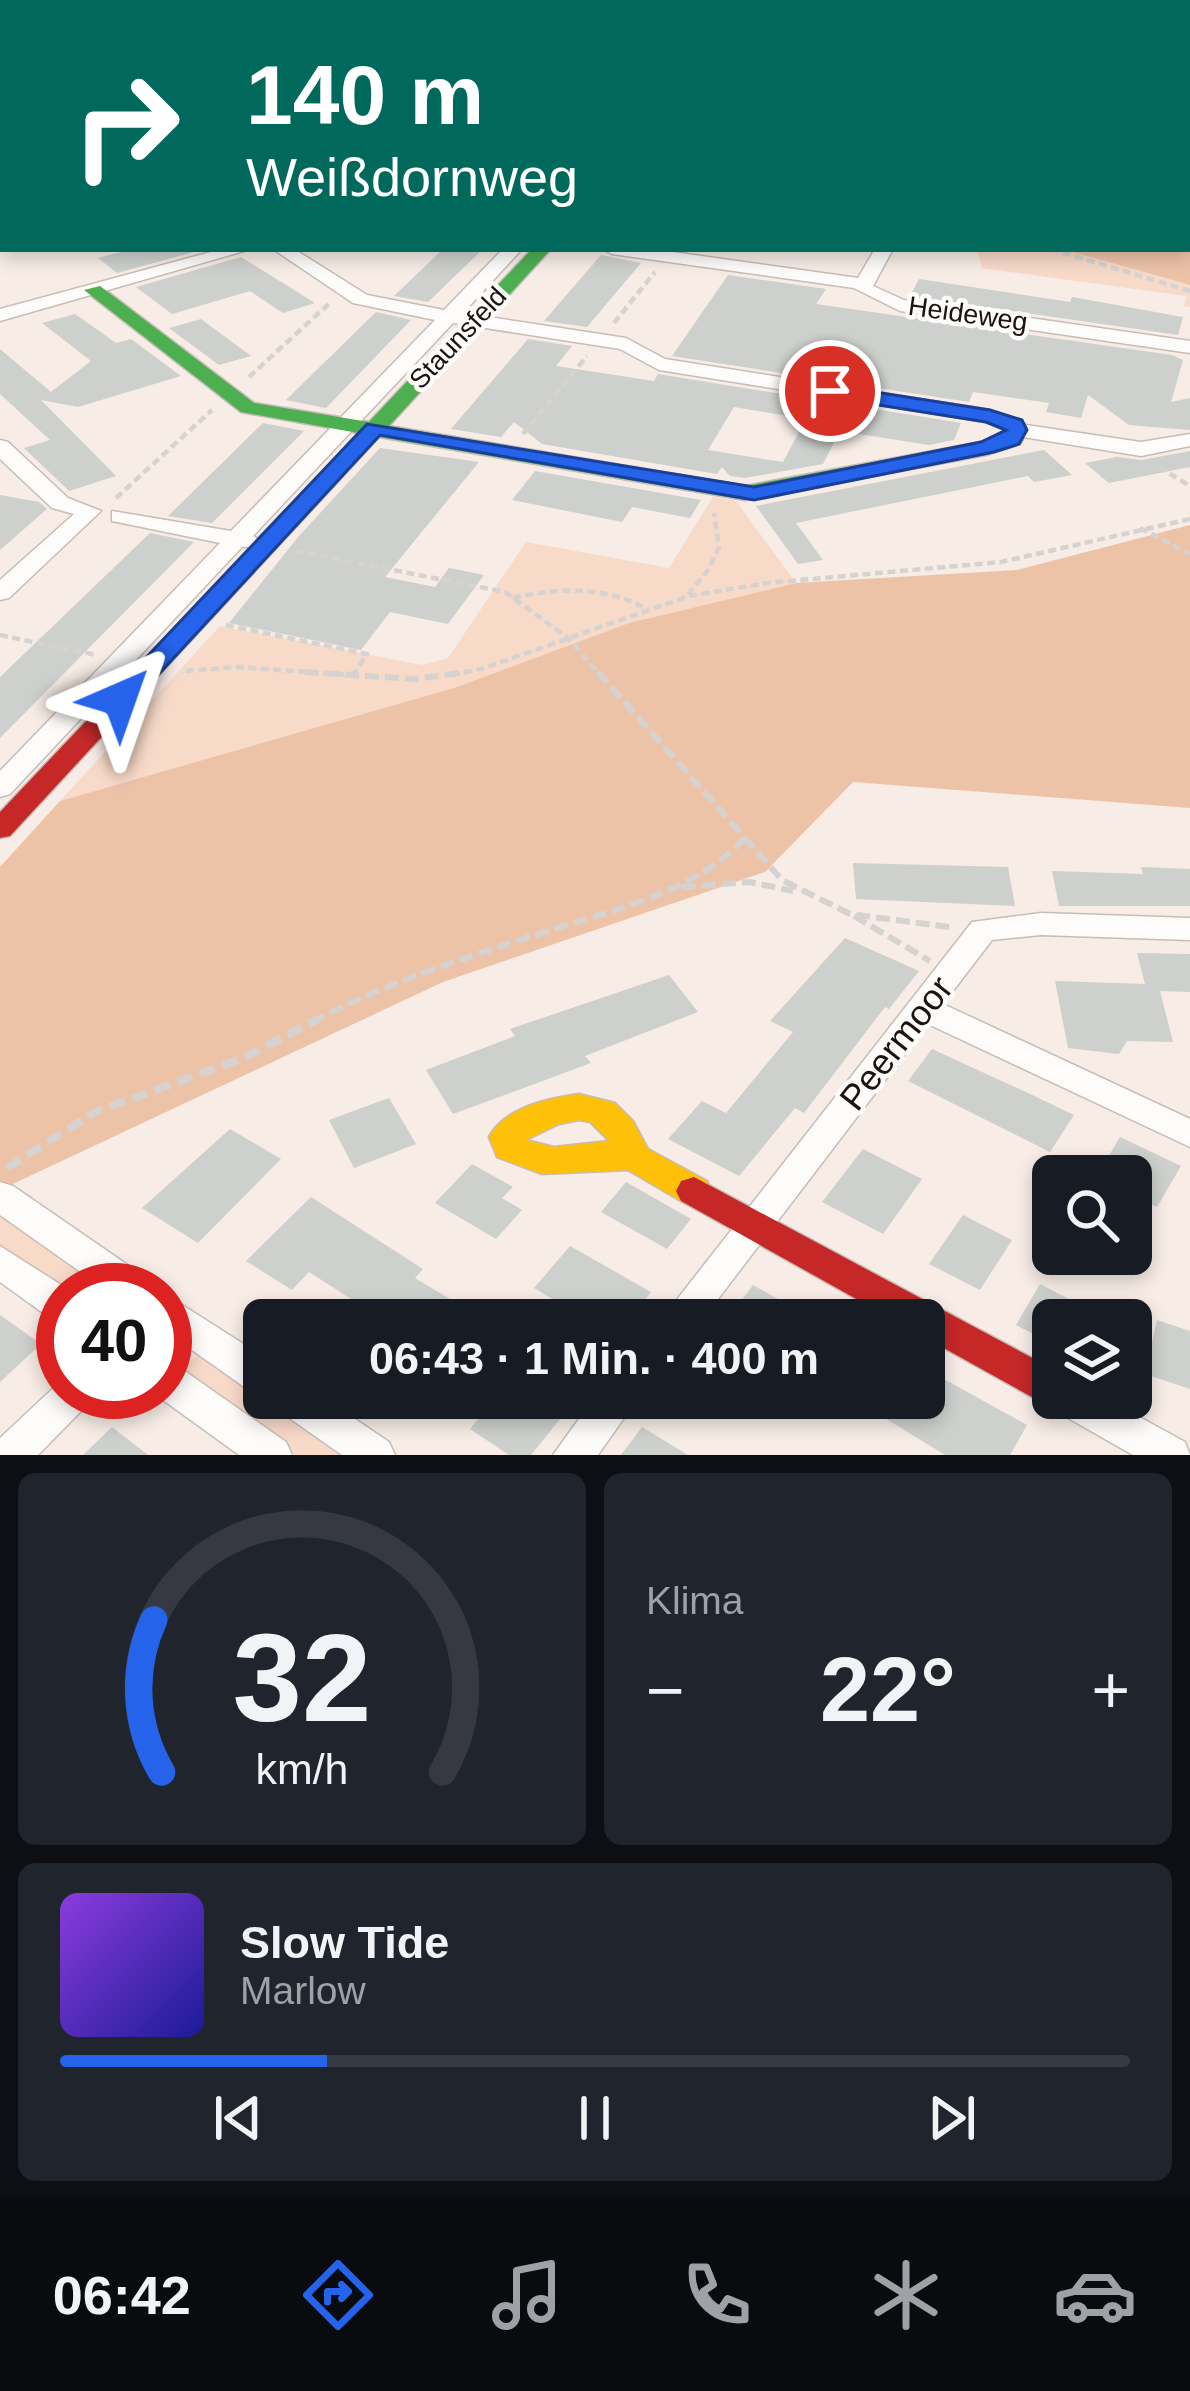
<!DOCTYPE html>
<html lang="de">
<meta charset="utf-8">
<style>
body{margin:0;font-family:Helvetica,sans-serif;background:#20242c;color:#f1f3f6;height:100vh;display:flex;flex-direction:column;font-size:45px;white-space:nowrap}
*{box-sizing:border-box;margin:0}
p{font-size:39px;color:#9ea1a6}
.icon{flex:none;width:66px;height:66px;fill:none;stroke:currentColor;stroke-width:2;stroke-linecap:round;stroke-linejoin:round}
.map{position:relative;height:1455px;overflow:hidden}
.panel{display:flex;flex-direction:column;gap:18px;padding:18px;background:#0d0f14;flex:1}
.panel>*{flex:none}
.top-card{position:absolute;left:0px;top:0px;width:1191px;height:252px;box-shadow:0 6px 18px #0003;background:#00695c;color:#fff;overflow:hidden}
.tools{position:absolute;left:1032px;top:1155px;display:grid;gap:24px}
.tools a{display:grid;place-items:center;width:120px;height:120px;border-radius:18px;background:#171b24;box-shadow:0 6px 18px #0003;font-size:60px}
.speed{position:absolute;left:36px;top:1263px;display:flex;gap:24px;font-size:60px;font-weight:700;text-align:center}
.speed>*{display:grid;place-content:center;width:156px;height:156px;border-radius:50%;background:#171b24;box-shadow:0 6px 18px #0003;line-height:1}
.speed .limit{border:18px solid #d22;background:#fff;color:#111}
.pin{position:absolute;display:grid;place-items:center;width:102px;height:102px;color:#fff;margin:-51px;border:6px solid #fff;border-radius:50%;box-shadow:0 3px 12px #0007}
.me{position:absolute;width:132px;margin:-66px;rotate:43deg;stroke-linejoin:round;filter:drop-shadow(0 0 9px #0008)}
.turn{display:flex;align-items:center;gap:42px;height:252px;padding:0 48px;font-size:54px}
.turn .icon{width:156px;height:156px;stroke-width:2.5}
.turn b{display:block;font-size:84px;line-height:102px}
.big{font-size:90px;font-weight:700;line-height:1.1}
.panel .tile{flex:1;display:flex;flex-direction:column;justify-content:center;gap:18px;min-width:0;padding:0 42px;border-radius:18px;background:#20242c}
.panel .dial{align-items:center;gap:0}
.dial svg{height:312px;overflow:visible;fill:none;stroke:#363941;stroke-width:7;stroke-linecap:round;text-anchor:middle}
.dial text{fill:#f1f3f6;stroke:none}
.song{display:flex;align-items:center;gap:36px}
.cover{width:144px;height:144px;border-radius:18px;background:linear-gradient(135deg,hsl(270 70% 55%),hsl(240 70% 35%))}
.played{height:12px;border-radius:6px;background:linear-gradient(90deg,#2563eb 25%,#363941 25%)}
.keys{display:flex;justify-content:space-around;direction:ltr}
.heat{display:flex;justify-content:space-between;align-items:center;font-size:66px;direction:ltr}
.panel .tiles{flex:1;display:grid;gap:18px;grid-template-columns:1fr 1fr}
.tile:last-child{grid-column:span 2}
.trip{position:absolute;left:243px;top:1299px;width:702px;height:120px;border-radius:18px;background:#171b24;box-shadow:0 6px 18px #0003;font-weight:700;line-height:120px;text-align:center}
.tab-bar{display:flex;height:192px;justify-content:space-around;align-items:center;background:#090b0e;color:#9ea1a6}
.tab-bar .icon{width:84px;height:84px}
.tab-bar .active{color:#2563eb}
.tab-bar b{font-size:54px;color:#f1f3f6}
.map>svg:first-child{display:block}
.green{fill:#f8dac9}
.forest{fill:#edc3a8}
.building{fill:#cdd0cc;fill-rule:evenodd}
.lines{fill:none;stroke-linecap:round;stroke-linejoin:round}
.street-casing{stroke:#c7bcb6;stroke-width:3}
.fast-casing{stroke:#c7bcb6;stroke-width:3}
.slow-casing{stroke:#c7bcb6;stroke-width:3}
.jam-casing{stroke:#c7bcb6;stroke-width:3}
.path-far3{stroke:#d6d2d0;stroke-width:3;stroke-dasharray:6 3;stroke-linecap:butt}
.path-far2{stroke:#d6d2d0;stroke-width:4.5;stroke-dasharray:8 4.5;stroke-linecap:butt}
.path-far1{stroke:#d6d2d0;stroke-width:6;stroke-dasharray:14 6;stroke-linecap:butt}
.path{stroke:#d6d2d0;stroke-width:8;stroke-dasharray:16 8;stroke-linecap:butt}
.street{fill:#fefcfb;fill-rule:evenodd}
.fast{fill:#4caf50;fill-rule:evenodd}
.slow{fill:#ffc107;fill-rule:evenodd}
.jam{fill:#c62828;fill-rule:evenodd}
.route{fill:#2563eb;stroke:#184099;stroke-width:3}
.labels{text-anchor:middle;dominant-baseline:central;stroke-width:9;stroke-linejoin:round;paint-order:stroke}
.far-street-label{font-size:27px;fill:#1e130c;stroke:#fcfcfc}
.near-street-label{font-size:36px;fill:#1e130c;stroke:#fcfcfc}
</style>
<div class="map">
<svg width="1190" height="1455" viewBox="0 0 1190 1455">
<rect width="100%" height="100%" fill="#f7ece6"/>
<g class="green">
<polygon points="977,249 1062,249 1190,285 1190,307 1184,306 1186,296 982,268"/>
<polygon points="713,497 736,501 796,583 629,623 457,687 60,801 220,626 422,665 448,658 526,542 669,568"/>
<polygon points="0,1214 102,1285 97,1290 63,1290 0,1246"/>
<polygon points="201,1354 349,1455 296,1455 185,1373 187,1362"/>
</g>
<g class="forest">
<polygon points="65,0 1190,0 1190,285 1062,249 1188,249 1188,3 57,3"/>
<polygon points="1190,525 1190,808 853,782 765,872 443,982 0,1190 0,867 60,801 457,687 629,623 796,583 1017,570"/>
</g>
<g class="building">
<polygon points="132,249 205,249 117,273 98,258"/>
<polygon points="443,249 483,249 428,302 394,296"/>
<polygon points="601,255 641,263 587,327 544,321"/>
<polygon points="241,257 315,303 283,313 250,291 172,314 136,287"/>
<polygon points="728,275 826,289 816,304 1172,355 1183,360 1171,402 1190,398 1190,430 1129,425 1088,395 1081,418 1046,412 1049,403 973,392 969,402 672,356"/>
<polygon points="919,279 1070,302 1072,297 1183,317 1178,335 910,296"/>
<polygon points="376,312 411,320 326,408 286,400"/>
<polygon points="75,314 116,343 131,339 181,376 78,407 41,400 116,476 69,491 24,448 50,440 0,394 0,349 51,392 91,361 42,323"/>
<polygon points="201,319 251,356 219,365 169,328"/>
<path d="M528,339l44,7 -16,20 98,15 4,-7 303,49 -7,17 -25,5 -89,-14 -17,33 -78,14 -15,-2 -8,-9 -5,7 -175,-30 -28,-22 -13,15 -50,-8zM734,407l72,12 -23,43 -75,-12z"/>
<polygon points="263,423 304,431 212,523 168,516"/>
<polygon points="380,448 479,462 385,577 435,587 449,568 484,575 448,624 390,612 361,650 229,623 299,536"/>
<polygon points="1044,450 1072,475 1034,482 1028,476 796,523 823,560 798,564 756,506"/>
<polygon points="1190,451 1190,467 1109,483 1085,463 1117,457 1142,460"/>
<polygon points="535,471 701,500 690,518 632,507 622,522 512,500"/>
<polygon points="0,495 39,502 47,509 0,550"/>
<polygon points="150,533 194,542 0,738 0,677"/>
<polygon points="853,863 1008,867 1015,906 856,899"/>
<polygon points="1141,867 1190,869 1190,906 1059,906 1052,871 1143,874"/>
<polygon points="845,938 919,971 889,1009 885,1007 804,1113 795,1108 739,1176 668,1139 702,1101 726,1113 793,1032 770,1021"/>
<polygon points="1137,953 1190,954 1190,992 1160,991 1173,1042 1127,1041 1119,1054 1068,1048 1055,981 1145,984"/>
<polygon points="669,975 698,1012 585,1056 591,1063 453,1114 426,1070 515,1036 510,1029"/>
<polygon points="932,1049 1028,1093 1074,1115 1050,1152 908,1081"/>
<polygon points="389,1098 416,1144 354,1168 329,1120"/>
<polygon points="230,1129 281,1159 198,1243 142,1208"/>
<polygon points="1120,1137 1181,1166 1157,1207 1131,1194 1131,1176 1097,1176"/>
<polygon points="863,1149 922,1179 883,1234 822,1202"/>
<polygon points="472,1164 513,1187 502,1198 522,1210 496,1239 435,1203"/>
<polygon points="626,1182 691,1219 667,1249 601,1212"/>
<polygon points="311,1197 423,1269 415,1278 485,1320 384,1320 309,1272 292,1290 246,1261"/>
<polygon points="963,1215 1012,1240 980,1290 929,1264"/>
<polygon points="570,1246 651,1292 629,1320 587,1320 534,1288"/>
<polygon points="1040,1284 1110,1320 1053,1320 1053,1344 1016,1325"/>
<polygon points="753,1285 815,1320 727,1320"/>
<polygon points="0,1315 41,1344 0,1382"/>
<polygon points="1157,1320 1190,1331 1190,1389 1145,1374"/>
<polygon points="924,1368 1027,1425 1010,1455 945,1455 852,1398 924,1398"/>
<polygon points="495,1398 577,1398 531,1455 509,1455 470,1429"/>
<polygon points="112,1427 148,1455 83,1455"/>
<polygon points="642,1427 688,1455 621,1455"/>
</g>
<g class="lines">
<g class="street-casing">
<g id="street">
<polygon points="222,249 251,249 0,321 0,309"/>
<polygon points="273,249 294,249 367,295 444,310 503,249 522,249 463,313 626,338 665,359 990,410 1026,425 1141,442 1190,434 1190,446 1141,456 1017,436 986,422 659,370 620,349 453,323 253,536 263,542 259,547 242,547 10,794 0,797 0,771 220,543 112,521 112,511 231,531 435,320 353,303"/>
<polygon points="603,249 651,249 858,278 875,249 893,249 873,286 904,300 1190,341 1190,353 900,311 854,288 612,254"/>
<polygon points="0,440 8,442 68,498 101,511 9,598 0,600 0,580 74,514 52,508 0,459"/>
<polygon points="1041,913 1190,918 1190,940 1041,935 992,940 943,1004 1190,1119 1190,1147 928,1024 702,1320 661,1320 972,922"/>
<polygon points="0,1182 13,1186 148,1279 154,1290 106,1290 0,1215"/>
<polygon points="0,1246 69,1290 63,1290 63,1323 50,1318 0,1282"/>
<polygon points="165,1294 264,1357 264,1396 250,1391 165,1331"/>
<polygon points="165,1362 179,1367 286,1442 292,1455 239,1455 152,1392 165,1392"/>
<polygon points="63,1379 63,1392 94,1392 88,1404 38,1455 0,1455 0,1438"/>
<polygon points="1053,1388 1053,1398 1105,1398 1185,1442 1190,1455 1133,1455 1054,1410 1048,1398"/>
<polygon points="272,1398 324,1398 389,1442 395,1455 342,1455 278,1410"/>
<polygon points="594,1398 638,1398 598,1455 553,1455"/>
</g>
</g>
<g class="fast-casing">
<polygon id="fast" points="532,249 551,249 389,426 745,486 981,442 1004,435 1009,425 1017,424 1028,430 1020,444 986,455 745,500 379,437 317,504 309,506 298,499 358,433 241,412 84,290 100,286 254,403 369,422"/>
</g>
<g class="slow-casing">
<path id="slow" d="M579,1094l36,9 18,18 15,28 59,32 5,10 -5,10 -13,4 -13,-4 -53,-31 -86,4 -45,-17 -8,-20c15,-29 59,-39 90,-43zM579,1120l11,2 19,19 -55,6 -28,-7 33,-16z"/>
</g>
<g class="jam-casing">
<g id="jam">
<polygon points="309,492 317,494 317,504 10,836 0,838 0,812 301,494"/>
<polygon points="694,1177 1053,1369 1053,1398 1069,1398 1067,1401 1053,1406 1039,1401 924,1337 924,1320 894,1320 681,1201 676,1191 681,1181"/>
</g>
</g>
<g class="path-far3">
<polyline points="1168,0 1190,2"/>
<polyline points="72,3 80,0"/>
<polyline points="952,3 962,0"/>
</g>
<g class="path-far2">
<polyline points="1051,249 1190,291"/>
<polyline points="614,323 655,272"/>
<polyline points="249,377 332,301"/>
<polyline points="523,434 587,356"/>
<polyline points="1159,467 1190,486"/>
<polyline points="116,498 212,410"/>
<polyline points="1140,528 1190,554"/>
<polyline points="296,551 505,592 568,638 600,675"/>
<polyline points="689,596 767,583 1001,562 1190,519"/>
<path d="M513,598c47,-11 93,-12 136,12"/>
<polyline points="226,625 367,654 353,675"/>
<polyline points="0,635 96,655"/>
<polyline points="186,671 236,667 350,675"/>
<polyline points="452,675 484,668 686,597 709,569 719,547 714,513"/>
</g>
<g class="path-far1">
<polyline points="305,672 416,679 466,672"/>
<polyline points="598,672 782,880 850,914 949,927"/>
<polyline points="352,676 355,672"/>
<polyline points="682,887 750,882 793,891"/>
<polyline points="854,916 930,961"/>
<path d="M312,1022c78,-41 159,-66 242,-93 68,-22 140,-37 190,-90"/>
</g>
<polyline class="path" points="7,1168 95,1112 243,1058 318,1019"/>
<use href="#street" class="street"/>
<use href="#fast" class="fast"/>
<use href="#slow" class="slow"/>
<use href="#jam" class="jam"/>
</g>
<polygon class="route" points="830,385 990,410 1022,420 1027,430 1019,444 994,452 754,500 380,435 130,705 120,707 107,699 367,424 754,487 981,442 1006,430 986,422 822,396 822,387"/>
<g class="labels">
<g class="far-street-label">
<text transform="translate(968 314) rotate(8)">Heideweg</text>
<text transform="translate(458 338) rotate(-47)">Staunsfeld</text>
</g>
<g class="near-street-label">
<text transform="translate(896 1043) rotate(-52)">Peermoor</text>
</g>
</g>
</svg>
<div class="tools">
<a><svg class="icon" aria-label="search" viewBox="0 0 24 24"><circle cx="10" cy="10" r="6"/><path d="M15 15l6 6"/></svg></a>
<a><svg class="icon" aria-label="layers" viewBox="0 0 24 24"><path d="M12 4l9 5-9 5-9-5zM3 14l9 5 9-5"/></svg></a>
</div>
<div class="speed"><div class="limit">40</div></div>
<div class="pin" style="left:830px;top:391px;background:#d93025"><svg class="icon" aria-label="arrive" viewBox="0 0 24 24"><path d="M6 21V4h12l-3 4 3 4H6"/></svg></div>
<svg class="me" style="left:120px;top:699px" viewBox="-20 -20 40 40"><path d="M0-17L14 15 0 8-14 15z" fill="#2563eb" stroke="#fff" stroke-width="4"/></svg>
<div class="trip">06:43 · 1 Min. · 400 m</div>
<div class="top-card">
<div class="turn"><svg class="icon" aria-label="right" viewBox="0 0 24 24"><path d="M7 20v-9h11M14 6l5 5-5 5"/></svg><div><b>140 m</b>Weißdornweg</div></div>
</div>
</div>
<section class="panel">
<div class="tiles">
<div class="tile dial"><svg viewBox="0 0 100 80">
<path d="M14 69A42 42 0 1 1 86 69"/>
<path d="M14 69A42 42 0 0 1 12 30" stroke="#2563eb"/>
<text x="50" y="56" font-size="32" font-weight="700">32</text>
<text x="50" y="72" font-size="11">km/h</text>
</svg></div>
<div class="tile"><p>Klima</p>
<div class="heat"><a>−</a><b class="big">22°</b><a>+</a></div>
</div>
<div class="tile">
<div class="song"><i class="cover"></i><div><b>Slow Tide</b><p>Marlow</p></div></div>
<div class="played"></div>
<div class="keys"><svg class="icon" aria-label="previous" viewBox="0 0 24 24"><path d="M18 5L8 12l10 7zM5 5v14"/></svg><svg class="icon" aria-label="pause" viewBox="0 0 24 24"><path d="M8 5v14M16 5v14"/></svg><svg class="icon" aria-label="next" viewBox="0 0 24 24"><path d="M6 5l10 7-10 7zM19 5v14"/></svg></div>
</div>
</div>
</section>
<nav class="tab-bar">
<b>06:42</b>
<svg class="icon active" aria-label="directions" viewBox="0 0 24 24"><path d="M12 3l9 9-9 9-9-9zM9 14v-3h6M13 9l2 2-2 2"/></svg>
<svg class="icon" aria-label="music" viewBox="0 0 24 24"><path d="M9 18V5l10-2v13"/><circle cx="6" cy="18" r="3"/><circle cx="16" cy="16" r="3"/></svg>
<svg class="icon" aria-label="phone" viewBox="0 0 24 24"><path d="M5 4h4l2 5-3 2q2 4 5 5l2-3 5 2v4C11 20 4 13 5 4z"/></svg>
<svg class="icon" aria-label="climate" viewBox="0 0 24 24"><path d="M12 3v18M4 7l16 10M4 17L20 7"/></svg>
<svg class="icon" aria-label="car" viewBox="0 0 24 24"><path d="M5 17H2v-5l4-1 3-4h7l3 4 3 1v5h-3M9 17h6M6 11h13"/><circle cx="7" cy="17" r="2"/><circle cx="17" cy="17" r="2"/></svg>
</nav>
